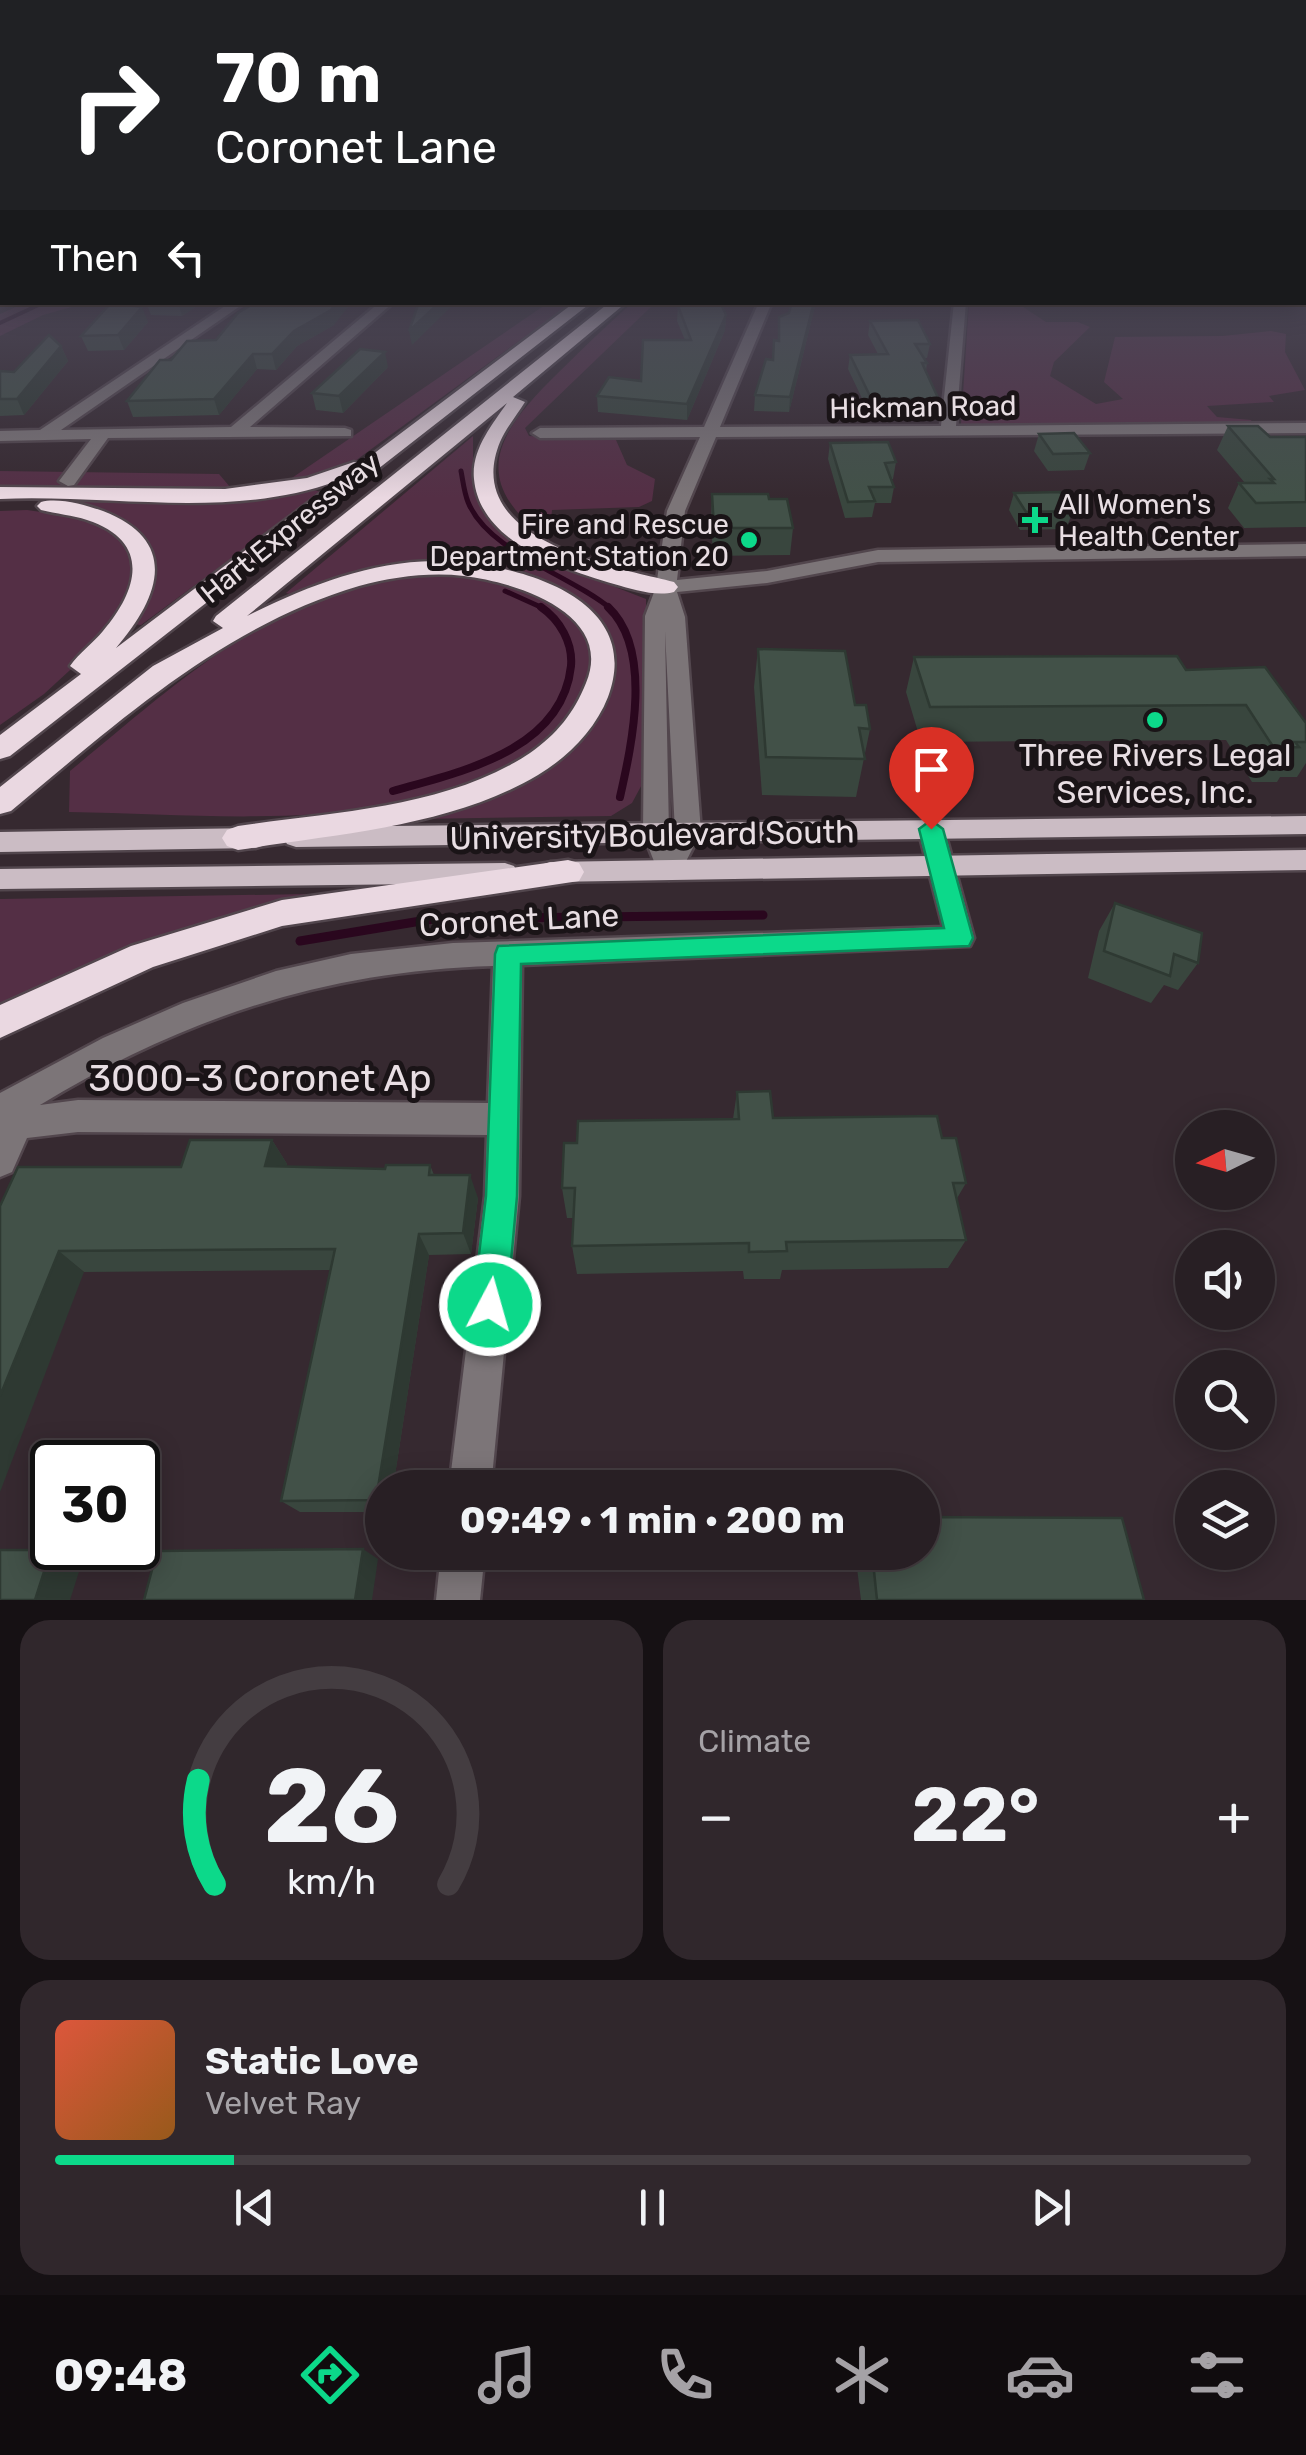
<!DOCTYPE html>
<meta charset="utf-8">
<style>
body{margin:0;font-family:Rubik,sans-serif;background:#30272c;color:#f1f3f6;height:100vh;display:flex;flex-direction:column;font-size:38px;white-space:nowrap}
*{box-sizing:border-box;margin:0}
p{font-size:32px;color:#a5a2a6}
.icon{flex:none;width:55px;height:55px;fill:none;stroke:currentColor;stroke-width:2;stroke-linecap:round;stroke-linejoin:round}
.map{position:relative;height:1600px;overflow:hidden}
.panel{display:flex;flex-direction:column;gap:20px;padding:20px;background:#161114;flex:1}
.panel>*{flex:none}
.guide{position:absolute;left:0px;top:0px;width:1308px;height:305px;box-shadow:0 5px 25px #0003,0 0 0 2px #443d41;background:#202124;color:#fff;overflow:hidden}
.needle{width:65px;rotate:265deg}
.fabs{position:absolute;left:1175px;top:1110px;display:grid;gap:20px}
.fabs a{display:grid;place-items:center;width:100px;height:100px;border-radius:50%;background:#281f24;box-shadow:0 5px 25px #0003,0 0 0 2px #443d41;font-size:50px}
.speed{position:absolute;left:30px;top:1440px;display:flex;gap:20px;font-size:50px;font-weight:700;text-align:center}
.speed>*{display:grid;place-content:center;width:130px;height:130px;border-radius:50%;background:#281f24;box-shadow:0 5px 25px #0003,0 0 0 2px #443d41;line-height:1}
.speed .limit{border:5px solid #111;border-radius:15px;background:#fff;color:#111}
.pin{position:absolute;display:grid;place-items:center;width:85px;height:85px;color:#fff;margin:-102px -42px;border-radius:50% 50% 50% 0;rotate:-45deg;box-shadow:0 0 10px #0007}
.pin .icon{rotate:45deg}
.me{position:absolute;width:110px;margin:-55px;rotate:6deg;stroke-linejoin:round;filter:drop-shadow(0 0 8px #0008)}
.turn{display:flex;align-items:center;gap:35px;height:210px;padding:0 50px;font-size:45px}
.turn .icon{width:130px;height:130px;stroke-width:2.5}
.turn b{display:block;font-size:70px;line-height:85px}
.then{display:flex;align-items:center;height:95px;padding:0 50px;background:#0003;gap:20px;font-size:38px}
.big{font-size:75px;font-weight:700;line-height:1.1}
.panel .card{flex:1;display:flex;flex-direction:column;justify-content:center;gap:15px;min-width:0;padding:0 35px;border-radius:30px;background:#30272c}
.panel .dial{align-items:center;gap:0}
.dial svg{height:260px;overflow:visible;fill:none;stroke:#443d41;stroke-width:7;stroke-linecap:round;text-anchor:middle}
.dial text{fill:#f1f3f6;stroke:none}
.song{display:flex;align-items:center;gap:30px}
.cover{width:120px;height:120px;border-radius:15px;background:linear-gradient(135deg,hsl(10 70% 55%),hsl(30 70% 35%))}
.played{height:10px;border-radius:5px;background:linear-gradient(90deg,#0cd98a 15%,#443d41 15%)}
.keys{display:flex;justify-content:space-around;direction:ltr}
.heat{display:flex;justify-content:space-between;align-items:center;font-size:55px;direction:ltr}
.panel .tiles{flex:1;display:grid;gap:20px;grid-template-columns:1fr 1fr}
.card:last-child{grid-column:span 2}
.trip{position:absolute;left:365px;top:1470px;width:575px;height:100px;border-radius:50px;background:#281f24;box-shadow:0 5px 25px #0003,0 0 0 2px #443d41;font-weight:700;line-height:100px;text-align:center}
.dock{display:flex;height:160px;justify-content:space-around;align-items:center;background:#100c0e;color:#a5a2a6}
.dock .icon{width:70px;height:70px}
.dock .on{color:#0cd98a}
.dock b{font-size:45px;color:#f1f3f6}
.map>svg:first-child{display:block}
.green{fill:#542f45}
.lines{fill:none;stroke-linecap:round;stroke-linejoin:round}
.stream-far3{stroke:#2a071e;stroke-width:4}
.stream-far2{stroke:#2a071e;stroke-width:5}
.stream-far1{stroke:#2a071e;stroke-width:8}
.stream{stroke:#2a071e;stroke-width:9}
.minor-casing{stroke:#52464d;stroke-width:5}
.major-casing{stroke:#52464d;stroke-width:5}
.highway-casing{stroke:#52464d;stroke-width:5}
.minor{fill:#7c7578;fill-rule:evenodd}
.major{fill:#cbbcc4;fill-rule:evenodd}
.highway{fill:#ead8e1;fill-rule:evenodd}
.wall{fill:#39463e}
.shaded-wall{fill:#2e3932}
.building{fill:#425148;stroke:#2e3932;stroke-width:2.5}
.route{fill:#0cd98a;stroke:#088d5a;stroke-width:2.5}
.poi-dot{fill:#0cd98a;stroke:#1a1417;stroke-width:4}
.labels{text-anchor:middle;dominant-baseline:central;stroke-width:10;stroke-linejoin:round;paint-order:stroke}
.far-street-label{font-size:28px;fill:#e8dee3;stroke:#1a1417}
.far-poi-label{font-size:28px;fill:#e8dee3;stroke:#1a1417;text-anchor:start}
.poi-label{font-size:32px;fill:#e8dee3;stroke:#1a1417}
.street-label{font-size:32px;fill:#e8dee3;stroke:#1a1417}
.near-street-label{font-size:38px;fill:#e8dee3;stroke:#1a1417}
</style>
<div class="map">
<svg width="1306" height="1600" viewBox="0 0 1306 1600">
<rect width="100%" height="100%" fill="#362930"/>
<g class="green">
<polygon points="25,303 25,302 86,303 43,315 0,336 0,314"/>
<polygon points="548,303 571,303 355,461 332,473 283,484"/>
<path d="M632,303h23l-130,125 4,8 87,4 11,25 28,14 -3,22 -13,6 -87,3 -3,30c-84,-60 -51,-109 10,-168 24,-24 48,-47 73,-69z"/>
<polygon points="969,303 1020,305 1046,322 1078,322 1090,327 1054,362 1050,376 1096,404 1123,399 1104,382 1115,337 1222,336 1271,331 1286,334 1285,352 1305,390 1269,396 1274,402 1207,406 1217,417 1251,420 1253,425 970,427 961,424"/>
<path d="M473,436v33l7,31 66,60 100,39v178l-14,26 -21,13 -194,3c41,-20 81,-41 122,-62 14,-7 36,-13 46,-25 22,-23 36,-60 23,-91 -29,-69 -129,-90 -198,-78 -39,7 -78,22 -117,32l-7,-2z"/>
<polygon points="0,471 219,474 230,487 0,488"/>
<path d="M314,490l7,2 -180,133 -9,-1c55,-80 2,-112 -76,-122l8,-7 206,3z"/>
<polygon points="27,510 91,519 124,540 133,553 132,596 94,648 44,694 0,725 0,511"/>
<path d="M453,572c44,6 112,16 132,62 12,28 4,46 -8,72 -15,31 -43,47 -73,62 -134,66 -291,46 -435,44l1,-41c121,-100 216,-192 383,-199z"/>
<polygon points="308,894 308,897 0,1013 0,899"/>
</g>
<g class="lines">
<polyline class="stream-far3" points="0,323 45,302"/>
<g class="stream-far2">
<path d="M461,471c2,10 3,21 7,31 20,50 103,73 143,107"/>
<polyline points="505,591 545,609"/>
</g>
<g class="stream-far1">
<path d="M608,607c45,42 24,137 12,190"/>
<path d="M393,791c67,-19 169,-40 178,-125 2,-23 -11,-46 -30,-59"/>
</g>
<polyline class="stream" points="300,941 433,919 763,915"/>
<g class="minor-casing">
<g id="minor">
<polygon points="231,302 246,302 61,430 231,427 380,302 394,302 250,427 345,428 351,430 351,436 108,438 74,485 68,486 59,481 91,439 0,441 0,431 40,430"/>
<path d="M759,302h13l-52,125 221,-1 13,-124h12l-10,124 350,-3v10l-590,4 -31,74 -8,69 90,-9 111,-21 428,-6v12l-428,6 -111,21 -90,9 8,25 16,215 -23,45 -9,3 -9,-3 -17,-44 2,-217 11,-29 11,-76 33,-74 -160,1 -8,-5 8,-5 164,-1zM665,631l10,201 -4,7 -2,-6z"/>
<path d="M931,819l9,3 4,7 30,109 -4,8 -448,19 -3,231 -28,292h-42l36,-292 2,-61 -409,-3 -51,6 -15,34 -12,5v-84l103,-55 80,-35 93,-32 75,-17 102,-11 490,-16 -25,-98 4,-7zM493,966l-5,137 -410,-3 -38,5c143,-87 285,-134 453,-139z"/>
<polygon points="441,1552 485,1552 480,1600 436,1600"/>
</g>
</g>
<g class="major-casing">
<g id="major">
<polygon points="1306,816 1306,834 296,847 287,844 283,837 287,830 296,827"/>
<polygon points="256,828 265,831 269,838 265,845 256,848 0,852 0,832"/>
<polygon points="1306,850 1306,870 550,882 541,879 537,872 541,865 550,862"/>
<polygon points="505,863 514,866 518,873 514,880 505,883 0,889 0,869"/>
</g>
</g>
<g class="highway-casing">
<g id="highway">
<path d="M575,302h17l-582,454 -10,3v-24l81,-61 -11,-8c9,-13 23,-23 33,-35 36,-42 48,-90 -16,-111 -14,-5 -31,-6 -46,-10l-4,-4 4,-4c17,-5 45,3 62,9 77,30 57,86 13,137l221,-167c-106,39 -226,13 -337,18v-12l225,2 82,-11 47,-16 6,2z"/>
<path d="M610,302h17l-114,95 12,5c-8,13 -19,26 -25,40 -40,98 113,125 174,140l4,5 -4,5c-18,5 -42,-3 -60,-8 -51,-15 -134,-41 -140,-105 -3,-29 18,-54 33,-76l-260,213c58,-29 121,-54 187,-55 77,0 212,34 174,136 -13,33 -40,60 -70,78 -87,52 -202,59 -300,75l-11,-4 -5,-8 5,-8 11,-4c95,-14 210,-18 292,-73 27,-19 44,-40 56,-70 29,-70 -71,-101 -122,-107 -35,-4 -72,1 -105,10 -136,40 -242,137 -348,225l-11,3v-27l153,-121 70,-38 -10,-7 3,-5z"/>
<polygon points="568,860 579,863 584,872 579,881 282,926 153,967 0,1038 0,1005 131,946 282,900"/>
</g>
</g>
<use href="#minor" class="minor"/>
<use href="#major" class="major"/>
<use href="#highway" class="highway"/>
</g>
<g class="wall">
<polygon points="146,302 203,302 182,316 151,315"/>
<polygon points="792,302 842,302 842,304 815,306 789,412 754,411 755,395 773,360 778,341 779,317 789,313"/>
<polygon points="678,306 726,315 725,330 687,420 598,412 597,396 641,381 685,340 677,321"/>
<polygon points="870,321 930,344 927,358 924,358 927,363 926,371 939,400 936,414 869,413 848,369 850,355 878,354 868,335"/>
<polygon points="148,322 124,350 88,351 81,336"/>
<polygon points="334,325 297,346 276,370 257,369 219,415 133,417 127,401 171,360 216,340"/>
<polygon points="61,346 68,361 24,415 0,416 0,371 14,372"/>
<polygon points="388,367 343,413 316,410 312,393"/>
<polygon points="1228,426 1270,437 1306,437 1306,527 1244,528 1228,508 1239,483 1245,483 1217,450"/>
<polygon points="1039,434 1090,453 1084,470 1048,471 1034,451"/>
<polygon points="830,443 896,462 893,479 891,479 894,487 891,503 875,503 872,517 845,518 828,459"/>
<polygon points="1014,493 1073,511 1066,529 1020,530 1009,510"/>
<polygon points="712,494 769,499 793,528 790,555 713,556 711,521"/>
<polygon points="758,649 855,705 870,729 856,797 762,795 754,687"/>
<polygon points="914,657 1186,670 1306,723 1306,763 1297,777 1280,777 1277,782 1252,782 1226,740 921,742 906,692"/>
<polygon points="1115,903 1198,963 1178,990 1164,985 1151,1003 1088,978 1099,931"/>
<polygon points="737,1092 773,1118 942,1138 966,1183 956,1200 966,1240 948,1268 782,1270 780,1279 744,1279 743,1271 577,1274 572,1246 574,1218 567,1218 562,1188 577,1143 733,1119"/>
<polygon points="272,1140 287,1164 286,1167 385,1169 430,1165 434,1175 478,1198 471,1254 429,1255 393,1488 382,1488 382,1512 300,1512 281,1501 331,1270 84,1272 0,1206 181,1167"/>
<polygon points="855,1552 922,1552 1144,1600 861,1600"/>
</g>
<g class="shaded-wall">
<polygon points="178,302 203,302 182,316"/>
<polygon points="337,302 352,302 334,325 297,346 276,370 272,354 294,331"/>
<polygon points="440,302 456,302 412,345 409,331"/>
<polygon points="814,302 842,302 842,304 815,306 789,412 790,397"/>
<polygon points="142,307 148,322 124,350 118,335"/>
<polygon points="726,315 725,330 687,420 687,404"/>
<polygon points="61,346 68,361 24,415 17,399"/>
<polygon points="385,352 388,367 343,413 339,396"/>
<polygon points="253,354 257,369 219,415 214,399"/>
<polygon points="272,1140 287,1164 281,1189 265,1166"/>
<polygon points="470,1175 478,1198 471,1254 463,1233"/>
<polygon points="419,1234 429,1255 393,1488 382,1488 382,1506 376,1500"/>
<polygon points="59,1251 84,1272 0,1492 0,1396"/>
<polygon points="363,1549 378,1559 372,1600 355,1600"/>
<polygon points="51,1550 83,1559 70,1600 35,1600"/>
</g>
<g class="building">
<polygon points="256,302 337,302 331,310 294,331 272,354 253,354 214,399 127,401 160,360 171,360 187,341 216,340 238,313"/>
<polygon points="419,302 440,302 409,331"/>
<polygon points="705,302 720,302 726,315 687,404 597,396 609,377 641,381 643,340 691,340 678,306 704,305"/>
<polygon points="792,302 814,302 790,397 755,395 766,359 773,360 774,340 779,341 779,317 789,313"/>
<polygon points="111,303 142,307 118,335 81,336"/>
<polygon points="918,320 930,344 915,344 927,363 922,363 939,400 871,398 850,355 888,354 870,321"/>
<polygon points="49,335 61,346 17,399 0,399 0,371 14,372"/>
<polygon points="360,349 385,352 339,396 312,393"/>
<polygon points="1228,426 1258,426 1270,437 1306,437 1306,502 1256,503 1239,483 1274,483 1270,479 1274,479"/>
<polygon points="1074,433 1090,453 1053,454 1039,434"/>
<polygon points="888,442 896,462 885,463 894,487 869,487 875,501 848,502 830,443"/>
<polygon points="1060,492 1073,511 1026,512 1014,493"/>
<polygon points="712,494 768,494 769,499 787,499 793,528 714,528"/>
<polygon points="758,649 845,651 855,705 866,705 870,729 859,728 865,759 766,757"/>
<polygon points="1177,656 1186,670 1265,667 1306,723 1306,742 1295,742 1299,747 1274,748 1246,705 930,707 914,657"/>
<polygon points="1115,903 1202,933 1198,963 1174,954 1170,976 1104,951"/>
<polygon points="770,1091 773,1118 937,1116 942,1138 956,1138 966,1183 953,1183 966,1240 786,1242 787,1251 749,1252 749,1243 572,1246 575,1188 562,1188 564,1143 577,1143 578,1121 739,1119 737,1092"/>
<polygon points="190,1140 272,1140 265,1166 385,1169 386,1165 430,1165 429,1175 470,1175 463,1233 419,1234 376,1500 281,1501 335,1249 59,1251 0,1396 0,1206 18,1167 181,1167"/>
<polygon points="922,1517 1122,1518 1144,1600 877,1600 872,1552 922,1552"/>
<polygon points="363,1549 355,1600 144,1600 157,1551"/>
<polygon points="0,1550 51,1550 35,1600 0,1600"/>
</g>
<linearGradient id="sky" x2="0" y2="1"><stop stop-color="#1e171a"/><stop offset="0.55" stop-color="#4c4959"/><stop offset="1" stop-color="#4c4959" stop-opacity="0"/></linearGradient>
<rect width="1306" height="498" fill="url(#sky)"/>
<polygon class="route" points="931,820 943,829 973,938 969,946 521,964 517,1196 507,1305 502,1317 490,1322 478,1317 473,1305 486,1196 495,954 498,946 944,928 919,829"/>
<g class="poi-dot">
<path d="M1030 505h10v10h10v10h-10v10h-10v-10h-10v-10h10z"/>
<circle cx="749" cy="540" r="10"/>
<circle cx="1155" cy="720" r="10"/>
</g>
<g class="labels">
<g class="far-street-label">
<text transform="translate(923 407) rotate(-1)">Hickman Road</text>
<text transform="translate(290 528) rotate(-39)">Hart Expressway</text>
</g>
<g class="far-poi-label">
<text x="1058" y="504">All Women's<tspan x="1058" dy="32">Health Center</tspan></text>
<text x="729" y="524" text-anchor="end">Fire and Rescue<tspan x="729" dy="32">Department Station 20</tspan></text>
</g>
<g class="poi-label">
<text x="1155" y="755">Three Rivers Legal<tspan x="1155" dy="37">Services, Inc.</tspan></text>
</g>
<g class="street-label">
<text transform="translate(652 835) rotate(-1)">University Boulevard South</text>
<text transform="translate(519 920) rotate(-3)">Coronet Lane</text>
</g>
<g class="near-street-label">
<text x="260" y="1078">3000-3 Coronet Ap</text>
</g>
</g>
</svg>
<div class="fabs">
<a><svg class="needle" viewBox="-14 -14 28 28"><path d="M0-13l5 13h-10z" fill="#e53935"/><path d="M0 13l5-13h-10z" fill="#a5a2a6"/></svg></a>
<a><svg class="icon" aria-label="sound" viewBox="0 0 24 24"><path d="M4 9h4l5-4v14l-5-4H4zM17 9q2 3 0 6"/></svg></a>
<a><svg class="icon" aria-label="search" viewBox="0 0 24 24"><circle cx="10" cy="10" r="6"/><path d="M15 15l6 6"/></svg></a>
<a><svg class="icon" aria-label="layers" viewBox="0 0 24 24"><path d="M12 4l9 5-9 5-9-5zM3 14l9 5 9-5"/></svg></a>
</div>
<div class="speed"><div class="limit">30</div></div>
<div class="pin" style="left:931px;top:829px;background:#d93025"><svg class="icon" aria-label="arrive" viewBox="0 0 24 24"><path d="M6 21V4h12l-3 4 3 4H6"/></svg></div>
<svg class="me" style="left:490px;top:1305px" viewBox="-20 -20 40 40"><circle r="17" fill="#0cd98a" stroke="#fff" stroke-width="3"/><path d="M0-11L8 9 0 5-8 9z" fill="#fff"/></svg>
<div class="trip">09:49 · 1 min · 200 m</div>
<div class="guide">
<div class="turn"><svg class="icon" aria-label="right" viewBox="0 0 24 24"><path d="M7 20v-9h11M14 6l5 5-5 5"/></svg><div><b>70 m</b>Coronet Lane</div></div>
<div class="then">Then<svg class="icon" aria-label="left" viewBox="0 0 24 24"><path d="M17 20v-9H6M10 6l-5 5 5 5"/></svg></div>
</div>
</div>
<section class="panel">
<div class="tiles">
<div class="card dial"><svg viewBox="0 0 100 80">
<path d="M14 69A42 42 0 1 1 86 69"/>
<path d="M14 69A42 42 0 0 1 9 37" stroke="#0cd98a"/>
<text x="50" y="56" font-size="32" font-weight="700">26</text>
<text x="50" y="72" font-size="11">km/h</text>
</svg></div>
<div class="card"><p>Climate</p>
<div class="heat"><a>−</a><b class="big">22°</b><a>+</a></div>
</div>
<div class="card">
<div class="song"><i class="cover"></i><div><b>Static Love</b><p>Velvet Ray</p></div></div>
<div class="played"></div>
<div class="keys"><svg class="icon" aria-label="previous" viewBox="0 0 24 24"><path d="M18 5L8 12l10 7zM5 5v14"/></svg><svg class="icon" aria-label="pause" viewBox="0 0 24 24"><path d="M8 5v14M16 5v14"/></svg><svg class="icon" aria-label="next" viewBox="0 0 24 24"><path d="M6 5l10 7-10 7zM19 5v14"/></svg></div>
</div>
</div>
</section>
<nav class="dock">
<b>09:48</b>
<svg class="icon on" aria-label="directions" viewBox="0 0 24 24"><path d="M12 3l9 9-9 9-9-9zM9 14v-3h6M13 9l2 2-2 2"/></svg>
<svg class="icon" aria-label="music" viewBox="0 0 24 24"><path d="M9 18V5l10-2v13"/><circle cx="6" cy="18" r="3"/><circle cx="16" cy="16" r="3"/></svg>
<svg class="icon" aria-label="phone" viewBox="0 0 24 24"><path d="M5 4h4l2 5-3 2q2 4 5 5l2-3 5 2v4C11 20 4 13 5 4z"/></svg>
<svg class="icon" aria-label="climate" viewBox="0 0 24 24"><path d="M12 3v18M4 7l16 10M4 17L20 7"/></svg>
<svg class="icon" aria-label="car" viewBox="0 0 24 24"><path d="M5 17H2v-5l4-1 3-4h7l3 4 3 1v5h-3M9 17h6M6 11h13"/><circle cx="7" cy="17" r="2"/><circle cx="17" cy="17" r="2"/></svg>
<svg class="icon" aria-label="filters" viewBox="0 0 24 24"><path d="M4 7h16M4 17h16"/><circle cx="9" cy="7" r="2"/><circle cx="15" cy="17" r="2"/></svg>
</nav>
